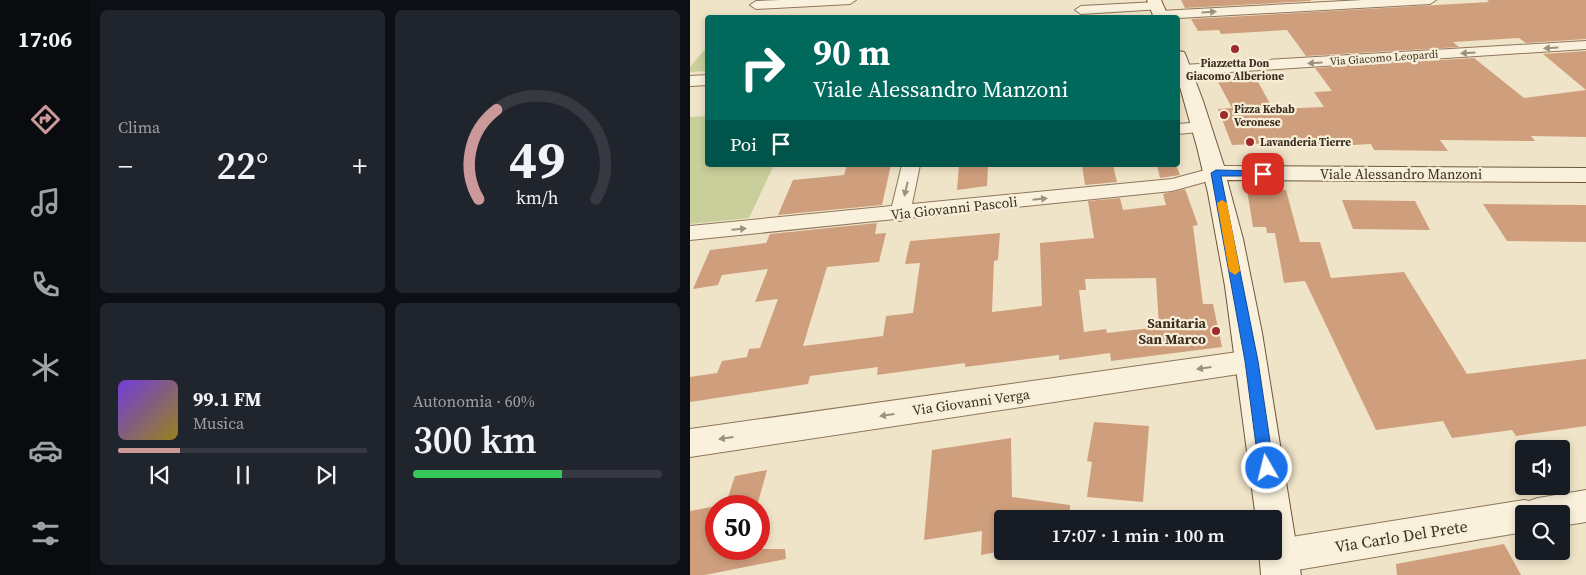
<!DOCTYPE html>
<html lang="it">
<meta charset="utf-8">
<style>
body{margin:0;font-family:"Source Serif 4",serif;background:#20242c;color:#f1f3f6;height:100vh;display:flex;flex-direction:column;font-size:19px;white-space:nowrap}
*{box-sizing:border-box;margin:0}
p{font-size:16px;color:#9ea1a6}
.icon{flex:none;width:28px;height:28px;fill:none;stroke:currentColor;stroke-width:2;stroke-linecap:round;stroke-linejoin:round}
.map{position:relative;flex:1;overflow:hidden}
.drawer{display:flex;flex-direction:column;gap:10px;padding:10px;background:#0d0f14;width:600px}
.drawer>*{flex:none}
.guide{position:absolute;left:15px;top:15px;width:475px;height:152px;border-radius:5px;box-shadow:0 2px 8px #0003;background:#00695c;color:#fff;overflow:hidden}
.fabs{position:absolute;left:825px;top:440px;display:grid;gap:10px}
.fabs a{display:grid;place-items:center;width:55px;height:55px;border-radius:5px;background:#171b24;box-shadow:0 2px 8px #0003;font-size:25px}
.speed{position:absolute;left:15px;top:495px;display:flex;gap:10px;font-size:25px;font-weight:700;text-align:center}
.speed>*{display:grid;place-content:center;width:65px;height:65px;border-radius:50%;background:#171b24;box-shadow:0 2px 8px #0003;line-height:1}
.speed .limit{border:8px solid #d22;background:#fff;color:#111}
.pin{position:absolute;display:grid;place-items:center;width:42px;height:42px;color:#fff;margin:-21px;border-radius:10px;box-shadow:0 2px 8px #0006}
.me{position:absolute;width:55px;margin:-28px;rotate:352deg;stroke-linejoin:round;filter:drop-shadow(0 0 4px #0008)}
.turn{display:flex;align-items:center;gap:18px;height:105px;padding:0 25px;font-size:22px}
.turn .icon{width:65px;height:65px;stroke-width:2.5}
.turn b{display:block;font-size:35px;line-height:42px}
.then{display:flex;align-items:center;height:48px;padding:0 25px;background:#0003;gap:10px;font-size:19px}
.big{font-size:38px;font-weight:600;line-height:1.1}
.drawer .card{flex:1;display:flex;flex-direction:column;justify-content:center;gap:8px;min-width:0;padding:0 18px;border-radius:8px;background:#20242c}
.drawer .dial{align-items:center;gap:0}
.dial svg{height:130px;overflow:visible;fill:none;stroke:#363941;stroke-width:7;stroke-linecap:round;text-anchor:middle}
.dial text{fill:#f1f3f6;stroke:none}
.song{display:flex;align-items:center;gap:15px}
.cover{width:60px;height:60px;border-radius:8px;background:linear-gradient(135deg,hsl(260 70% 55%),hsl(50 70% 35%))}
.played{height:5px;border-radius:2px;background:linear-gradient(90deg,#cc999b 25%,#363941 25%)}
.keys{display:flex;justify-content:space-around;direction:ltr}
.heat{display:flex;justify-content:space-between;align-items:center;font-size:28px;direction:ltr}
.charge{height:8px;border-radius:4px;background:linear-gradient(90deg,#34c759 60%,#363941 0)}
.drawer .tiles{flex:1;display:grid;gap:10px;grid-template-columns:repeat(2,1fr)}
.trip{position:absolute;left:304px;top:510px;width:288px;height:50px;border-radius:5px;background:#171b24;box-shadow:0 2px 8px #0003;font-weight:600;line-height:50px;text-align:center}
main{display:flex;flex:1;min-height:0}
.tabs{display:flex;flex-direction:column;width:90px;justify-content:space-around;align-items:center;background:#090b0e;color:#9ea1a6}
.tabs .icon{width:35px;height:35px}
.tabs .active{color:#cc999b}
.tabs b{font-size:22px;color:#f1f3f6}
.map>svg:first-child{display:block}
.green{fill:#c9cf9b}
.building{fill:#cf9f7d;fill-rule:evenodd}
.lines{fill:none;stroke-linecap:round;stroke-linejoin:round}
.street-casing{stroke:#8d765c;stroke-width:2}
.secondary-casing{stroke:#6f573f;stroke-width:2}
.street{fill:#faf1dc;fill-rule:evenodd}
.secondary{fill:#faf1dc;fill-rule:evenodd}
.oneway{fill:#9c907e}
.route{fill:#1a73e8;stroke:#114b97}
.slow{fill:#f59e0b}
.poi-dot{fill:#9e2a2b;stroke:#f7eed8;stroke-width:2}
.labels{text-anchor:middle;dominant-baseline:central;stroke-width:4.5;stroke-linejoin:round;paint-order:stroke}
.far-street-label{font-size:11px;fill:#3d2e20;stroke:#f7eed8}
.far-poi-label{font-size:11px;font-weight:bold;fill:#3d2e20;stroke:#f7eed8;text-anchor:start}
.street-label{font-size:14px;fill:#3d2e20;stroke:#f7eed8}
.poi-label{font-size:14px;font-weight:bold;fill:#3d2e20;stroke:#f7eed8;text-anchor:end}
.near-street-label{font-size:16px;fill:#3d2e20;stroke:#f7eed8}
</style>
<main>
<nav class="tabs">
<b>17:06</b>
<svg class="icon active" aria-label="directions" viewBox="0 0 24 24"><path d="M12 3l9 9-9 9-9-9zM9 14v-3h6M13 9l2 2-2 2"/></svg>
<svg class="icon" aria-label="music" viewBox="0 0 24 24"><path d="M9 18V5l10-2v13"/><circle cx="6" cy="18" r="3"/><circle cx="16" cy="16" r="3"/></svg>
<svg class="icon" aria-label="phone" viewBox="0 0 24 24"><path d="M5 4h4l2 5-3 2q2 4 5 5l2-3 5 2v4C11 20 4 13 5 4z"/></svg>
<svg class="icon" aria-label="climate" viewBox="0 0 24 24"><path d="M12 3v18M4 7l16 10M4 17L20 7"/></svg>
<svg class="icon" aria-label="car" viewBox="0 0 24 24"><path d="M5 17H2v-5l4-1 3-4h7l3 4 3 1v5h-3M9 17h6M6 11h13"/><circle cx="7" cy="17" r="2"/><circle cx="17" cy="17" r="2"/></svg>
<svg class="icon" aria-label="filters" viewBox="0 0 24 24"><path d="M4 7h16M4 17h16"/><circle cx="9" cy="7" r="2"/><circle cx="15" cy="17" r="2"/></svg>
</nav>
<section class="drawer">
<div class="tiles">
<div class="card"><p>Clima</p>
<div class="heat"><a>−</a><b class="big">22°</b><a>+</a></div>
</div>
<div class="card dial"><svg viewBox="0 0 100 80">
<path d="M14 69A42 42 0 1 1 86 69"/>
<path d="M14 69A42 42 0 0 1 25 14" stroke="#cc999b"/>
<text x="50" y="56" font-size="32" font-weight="700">49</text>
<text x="50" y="72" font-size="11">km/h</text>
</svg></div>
<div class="card">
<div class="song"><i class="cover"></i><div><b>99.1 FM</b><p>Musica</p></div></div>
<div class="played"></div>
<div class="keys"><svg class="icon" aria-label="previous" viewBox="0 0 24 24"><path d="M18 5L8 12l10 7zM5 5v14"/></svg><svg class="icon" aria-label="pause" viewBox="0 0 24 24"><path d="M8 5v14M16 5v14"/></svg><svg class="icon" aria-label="next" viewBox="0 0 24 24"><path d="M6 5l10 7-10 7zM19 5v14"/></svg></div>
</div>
<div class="card"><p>Autonomia · 60%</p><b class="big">300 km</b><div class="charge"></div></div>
</div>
</section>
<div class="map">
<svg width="896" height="575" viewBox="0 0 896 575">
<rect width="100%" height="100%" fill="#f0e4c8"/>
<g class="green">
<polygon points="17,47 17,71 0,72 0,67"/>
<polygon points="17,116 18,165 84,165 59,218 0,224 0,117"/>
</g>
<g class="building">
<polygon points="491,0 620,0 621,1 495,8"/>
<polygon points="797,0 896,0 896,39 836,43 829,38 763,42 769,47 616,56 597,30 531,34 529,30 508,31 501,19 799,2"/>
<polygon points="896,51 896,137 841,136 845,141 750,140 758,151 684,150 681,144 612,148 610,142 542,145 528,109 542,108 527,80 552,78 554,81 567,80 583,109 634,107 624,92 642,91 625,68 784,58 834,98 896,90 853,54"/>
<polygon points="157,165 201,165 192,205 88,215 103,180 154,175"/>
<polygon points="269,165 298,165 297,186 267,190"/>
<polygon points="392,165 423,165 427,182 395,185"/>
<polygon points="467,165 486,165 490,175 470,178"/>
<path d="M495,189l13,36 -5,1 10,78h10l9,43 -111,14 -1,-8 -51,7v-5l-94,12v-4l-88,12 1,-8 -68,9 -2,8 -118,18v-25l27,-4 5,-12 25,-4 2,-8 11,-1 18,-49 -23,3 13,-33 -46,6 -4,10 -25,4 17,-39 56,-7 4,-9 107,-11 -2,11 11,-1 -7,29 -52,5 -24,79 80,-10 3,-20 27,-3 7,-50 -15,1 5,-23 90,-8 -2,27 -4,1 -2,51 50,-6 -2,-63 54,-5 -6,-37 32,-3 3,12 43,-5 -3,-11zM466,278l3,49 -52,6 -1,-4 -22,3 -5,-42h7l-1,-11z"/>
<polygon points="557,190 596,190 610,242 630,242 641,278 714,272 777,374 896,359 896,426 826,436 822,430 762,438 753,421 686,430 615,281 594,283 585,233 577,233 576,227 563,227"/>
<polygon points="652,200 725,201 740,230 663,229"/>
<polygon points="793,204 896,205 896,242 817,241"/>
<polygon points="404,422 459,426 453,502 397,497 402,462 397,461"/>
<polygon points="321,438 322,497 380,505 379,519 312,519 312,551 291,555 292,531 234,540 242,450"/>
<polygon points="77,470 67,506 35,506 45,476"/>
<polygon points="26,506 26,549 95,549 96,559 15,575 0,575 0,511"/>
<polygon points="814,544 831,575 707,575 706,564"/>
</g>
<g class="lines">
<g class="street-casing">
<g id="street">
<polygon points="90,0 166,0 160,4 66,9 60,5 66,1"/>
<polygon points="673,0 746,0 740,4 488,18 465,18 464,15 470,11"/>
<polygon points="467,2 473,6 471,9 391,14 385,10 391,6"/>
<polygon points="896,41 896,49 493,75 488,73 488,67 493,65"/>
<polygon points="18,75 18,85 0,86 0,76"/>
<polygon points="512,122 518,123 521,127 518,131 488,134 488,124"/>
<polygon points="212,165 230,165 222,204 482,179 526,167 533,169 536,173 533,177 482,191 218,218 210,221 205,219 0,240 0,226 202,206"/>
<polygon points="562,350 571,353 575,361 571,369 562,372 0,457 0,429"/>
<polygon points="896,490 896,522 871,526 871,514 834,514 834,532 589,573 577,568 572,556 574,551 582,551 582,541 589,539 834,500 839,501 848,498"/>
</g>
</g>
<g class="secondary-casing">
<g id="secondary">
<polygon points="457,0 471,0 479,18 464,18"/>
<polygon points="488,51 494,52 496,56 513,101 534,166 896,168 896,182 537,180 553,239 572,333 611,575 571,575 569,551 582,551 582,519 566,519 535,286 518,193 507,147 488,80"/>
</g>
</g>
<use href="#street" class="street"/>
<use href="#secondary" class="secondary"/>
</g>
<defs><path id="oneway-solid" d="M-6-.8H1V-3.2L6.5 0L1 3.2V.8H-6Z" transform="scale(1.25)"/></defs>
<g class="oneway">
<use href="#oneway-solid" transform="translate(519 12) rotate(-3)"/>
<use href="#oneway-solid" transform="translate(861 48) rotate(176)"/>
<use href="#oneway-solid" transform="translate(778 53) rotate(176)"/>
<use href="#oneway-solid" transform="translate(625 63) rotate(176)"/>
<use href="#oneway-solid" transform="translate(216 189) rotate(103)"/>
<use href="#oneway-solid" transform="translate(350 199) rotate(-6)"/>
<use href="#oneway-solid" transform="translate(49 229) rotate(-5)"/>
<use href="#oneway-solid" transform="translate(514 368) rotate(172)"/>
<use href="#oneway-solid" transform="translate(197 415) rotate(172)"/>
<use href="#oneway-solid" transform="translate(36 438) rotate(172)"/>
</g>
<polygon class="route" points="526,170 573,171 578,174 573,176 531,176 568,361 584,468 582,473 577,475 571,473 569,468 555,361 521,173"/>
<polygon class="slow" points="532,200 537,203 550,271 545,275 539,271 527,203"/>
<g class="poi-dot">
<circle cx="545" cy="49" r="5"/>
<circle cx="534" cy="115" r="5"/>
<circle cx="560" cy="142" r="5"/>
<circle cx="526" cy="331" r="5"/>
</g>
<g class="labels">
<g class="far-street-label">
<text transform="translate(694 58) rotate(-4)">Via Giacomo Leopardi</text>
</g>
<g class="far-poi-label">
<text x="545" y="63" text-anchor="middle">Piazzetta Don<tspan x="545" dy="13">Giacomo Alberione</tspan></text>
<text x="544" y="109">Pizza Kebab<tspan x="544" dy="13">Veronese</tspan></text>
<text x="570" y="142">Lavanderia Tierre</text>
</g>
<g class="street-label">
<text x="711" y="174">Viale Alessandro Manzoni</text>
<text transform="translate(264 208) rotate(-6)">Via Giovanni Pascoli</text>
<text transform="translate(281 402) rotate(-8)">Via Giovanni Verga</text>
</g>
<g class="poi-label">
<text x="516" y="323">Sanitaria<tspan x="516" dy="16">San Marco</tspan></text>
</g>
<g class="near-street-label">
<text transform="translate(711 536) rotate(-9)">Via Carlo Del Prete</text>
</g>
</g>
</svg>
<div class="fabs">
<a><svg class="icon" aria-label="sound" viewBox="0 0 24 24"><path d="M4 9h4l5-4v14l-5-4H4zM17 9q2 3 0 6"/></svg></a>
<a><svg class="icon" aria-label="search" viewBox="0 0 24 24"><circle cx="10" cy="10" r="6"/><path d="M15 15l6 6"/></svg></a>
</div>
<div class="speed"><div class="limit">50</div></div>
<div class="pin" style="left:573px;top:174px;background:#d93025"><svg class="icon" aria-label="arrive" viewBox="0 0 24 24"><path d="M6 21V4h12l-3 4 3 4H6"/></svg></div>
<svg class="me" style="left:577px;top:468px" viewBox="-20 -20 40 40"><circle r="17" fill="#1a73e8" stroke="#fff" stroke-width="3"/><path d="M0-11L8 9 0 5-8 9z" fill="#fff"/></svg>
<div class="trip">17:07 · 1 min · 100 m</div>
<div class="guide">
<div class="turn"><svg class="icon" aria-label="right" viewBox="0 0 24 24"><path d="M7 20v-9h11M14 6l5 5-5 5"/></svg><div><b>90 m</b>Viale Alessandro Manzoni</div></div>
<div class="then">Poi<svg class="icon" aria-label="arrive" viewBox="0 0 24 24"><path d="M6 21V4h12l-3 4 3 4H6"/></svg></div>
</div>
</div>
</main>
